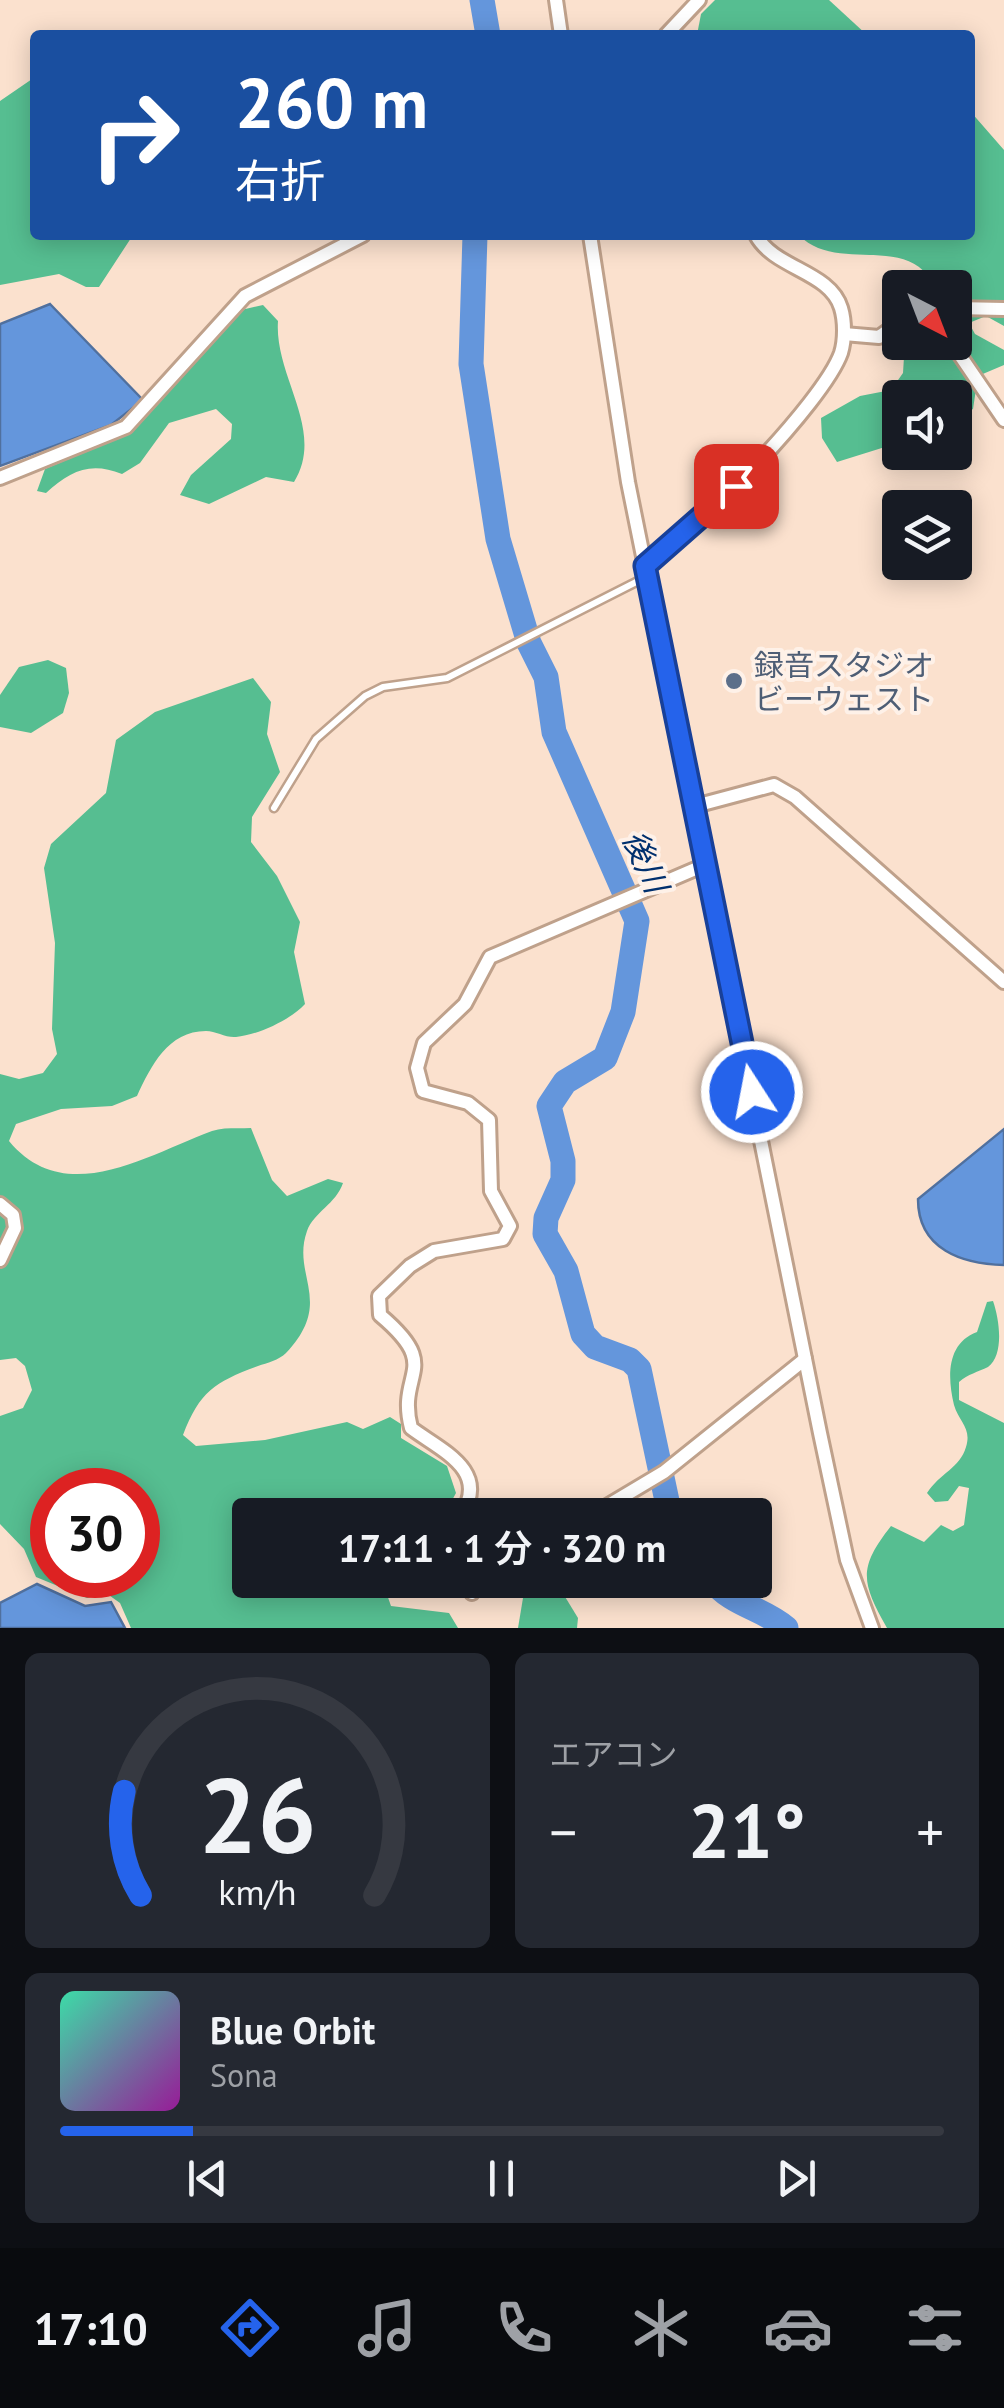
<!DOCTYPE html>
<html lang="ja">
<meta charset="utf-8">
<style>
body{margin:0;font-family:"PT Sans","Noto Sans JP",sans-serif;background:#242831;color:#f1f3f6;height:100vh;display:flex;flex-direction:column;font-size:38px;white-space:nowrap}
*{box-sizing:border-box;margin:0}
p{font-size:32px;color:#9ea1a6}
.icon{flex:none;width:55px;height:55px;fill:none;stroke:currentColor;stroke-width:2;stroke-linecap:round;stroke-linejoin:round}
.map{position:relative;height:1628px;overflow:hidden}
.details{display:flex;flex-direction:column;gap:25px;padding:25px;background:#0d0f14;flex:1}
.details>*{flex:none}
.top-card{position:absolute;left:30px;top:30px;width:945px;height:210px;border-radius:10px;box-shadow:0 5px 25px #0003;background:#1a4fa0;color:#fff;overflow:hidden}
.needle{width:65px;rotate:138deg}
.tools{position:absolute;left:882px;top:270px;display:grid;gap:20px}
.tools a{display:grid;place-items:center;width:90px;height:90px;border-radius:10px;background:#171b24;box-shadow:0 5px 25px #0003;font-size:50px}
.speed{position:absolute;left:30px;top:1468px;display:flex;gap:20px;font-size:50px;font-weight:700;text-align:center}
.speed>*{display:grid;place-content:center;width:130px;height:130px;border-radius:50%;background:#171b24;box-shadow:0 5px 25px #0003;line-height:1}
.speed .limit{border:15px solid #d22;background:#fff;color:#111}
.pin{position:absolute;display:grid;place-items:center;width:85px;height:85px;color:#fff;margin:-42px;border-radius:20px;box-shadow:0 5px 15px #0006}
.me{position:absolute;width:110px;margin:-55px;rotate:349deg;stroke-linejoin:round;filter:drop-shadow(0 0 8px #0008)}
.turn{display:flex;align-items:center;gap:35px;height:210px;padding:0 40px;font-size:45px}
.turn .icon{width:130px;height:130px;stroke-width:2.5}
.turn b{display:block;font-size:70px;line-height:85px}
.big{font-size:75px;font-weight:600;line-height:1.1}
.details .widget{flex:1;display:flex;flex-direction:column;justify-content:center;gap:15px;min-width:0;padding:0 35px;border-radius:15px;background:#242831}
.details .dial{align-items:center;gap:0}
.dial svg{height:260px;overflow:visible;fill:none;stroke:#363941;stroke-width:7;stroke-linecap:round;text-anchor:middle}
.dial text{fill:#f1f3f6;stroke:none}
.song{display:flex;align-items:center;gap:30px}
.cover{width:120px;height:120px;border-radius:15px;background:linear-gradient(135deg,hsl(160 70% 55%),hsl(300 70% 35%))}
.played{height:10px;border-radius:5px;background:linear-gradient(90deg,#2563eb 15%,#363941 15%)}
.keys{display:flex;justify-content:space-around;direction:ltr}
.heat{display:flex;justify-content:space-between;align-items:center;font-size:55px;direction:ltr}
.details .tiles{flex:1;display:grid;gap:25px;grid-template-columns:1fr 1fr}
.widget:last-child{grid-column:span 2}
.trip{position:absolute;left:232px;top:1498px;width:540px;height:100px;border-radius:10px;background:#171b24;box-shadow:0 5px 25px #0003;font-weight:600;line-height:100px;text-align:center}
.tab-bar{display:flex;height:160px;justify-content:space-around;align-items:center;background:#090b0e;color:#9ea1a6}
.tab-bar .icon{width:70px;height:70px}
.tab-bar .current{color:#2563eb}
.tab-bar b{font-size:45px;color:#f1f3f6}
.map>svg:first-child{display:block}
.forest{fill:#56be91;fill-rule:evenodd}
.water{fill:#6496dc;stroke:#50709e;stroke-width:2.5}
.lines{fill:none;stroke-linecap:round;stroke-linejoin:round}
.river{stroke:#6496dc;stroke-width:25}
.service-casing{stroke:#bfa18b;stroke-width:11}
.minor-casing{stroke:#bfa18b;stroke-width:18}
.service{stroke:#fff;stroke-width:6}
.minor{stroke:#fff;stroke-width:12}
.route-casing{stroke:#184099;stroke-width:25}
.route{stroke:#2563eb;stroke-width:18}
.service-dot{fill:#5c6f8a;stroke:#fef1e8;stroke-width:4}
.labels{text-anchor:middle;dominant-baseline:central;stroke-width:8;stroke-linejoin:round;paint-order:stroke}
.service-label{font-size:30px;fill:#4e5e75;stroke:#fef1e8;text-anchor:start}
.water-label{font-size:32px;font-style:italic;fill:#00306e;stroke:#fef1e8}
</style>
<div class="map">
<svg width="1004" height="1628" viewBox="0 0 1004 1628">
<rect width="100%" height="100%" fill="#fbe1ce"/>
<g class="forest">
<polygon points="715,0 829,0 867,35 697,35 701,14"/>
<polygon points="35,77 35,235 133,235 99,287 86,287 59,274 0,285 0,101"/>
<path d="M970,111l34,39v176l-18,-10 -17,7 6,11 29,16v15l-26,11 -5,33 -18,11v-22h-55v28l-7,4 -8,17 -48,15 -15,-24 -1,-20 39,-22 31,-6 12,-17 1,-16 -17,-10 12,-16 1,11h55v-54l-21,-1c-24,-56 -97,-12 -135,-52h171z"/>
<path d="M263,305l15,16c-4,56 48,109 16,161l-28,-5 -57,27 -29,-9 11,-20 40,-36 1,-15 -16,-15 -47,14 -29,40 -18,11c-32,-13 -52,-3 -76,19l-9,-2 8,-22 80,-34 116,-125z"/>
<polygon points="48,660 66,668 69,693 63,713 31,733 0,727 0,695 19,667"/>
<path d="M253,678l18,24 -4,32 13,38 -28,45 -1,25 26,34 23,46 -6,30 11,52c-15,16 -47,31 -69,33 -10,1 -20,-6 -30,-6 -38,0 -55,35 -69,65l-25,10 -51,3 -45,15 -7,17c56,68 138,14 203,-10 12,-4 26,-2 39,-3l21,52 15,16 41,-17 15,4c-7,21 -29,29 -36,48 -16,45 28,70 -21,122 -7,7 -19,10 -28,13 -43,16 -58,25 -75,69l13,11 69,-6 82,-18 16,7 27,-12 11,7v14l46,28 9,27 -12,22h-194v65h138l-4,6 7,20 58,7 9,15h-327l-11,-25 -14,-10 -19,5 -51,-21 -12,-28 -24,-25v-108l23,-8 9,-18 -7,-24 -9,-8 -16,2v-286l19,5 24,-6 14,-19 -5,-25 3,-86 -11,-75 7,-24 55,-51 10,-53 39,-28zM52,1490h86v85h-86z"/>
<path d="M993,1301c7,20 11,54 -5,66 -10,5 -20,7 -29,15v18l45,23v205h-117c-26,-46 -29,-60 4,-102l33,16 17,-17 12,6 11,-6 5,-37 -10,-2 -11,15 -13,1 -8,-9c13,-20 33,-25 39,-46 6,-19 -7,-25 -12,-42 -7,-29 -7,-62 23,-73l10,-30z"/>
<polygon points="544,1581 556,1582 578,1618 577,1628 518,1628 523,1598"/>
</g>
<g class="water">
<polygon points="50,304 143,400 111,425 0,466 0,324"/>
<path d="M1004,1129v136c-41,-1 -86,-15 -86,-66z"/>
<polygon points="37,1584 85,1606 111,1602 125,1628 0,1628 0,1603"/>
</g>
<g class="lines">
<g class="river">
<polyline points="482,0 488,35"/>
<polyline points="475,235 471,364 498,539 529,643 546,677 554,732 637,921 623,1012 605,1058 565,1082 549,1106 563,1161 563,1180 546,1218 545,1234 566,1271 583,1334 595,1347 630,1360 639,1369 670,1515"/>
<path d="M713,1580c16,24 52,29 73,48"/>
</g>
<g class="service-casing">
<polyline id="service" points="274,808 316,739 365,696 383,687 447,678 646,577"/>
</g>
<g class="minor-casing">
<g id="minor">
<polyline points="556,0 561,35"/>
<polyline points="666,35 699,0"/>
<polyline points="590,235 628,482 820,1433 847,1560 872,1628"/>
<polyline points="955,308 1004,309"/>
<polyline points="844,334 879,337 900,322"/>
<polyline points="951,342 1004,420"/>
<polyline points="0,478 126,427 245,296 363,235"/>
<path d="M645,566c47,-30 178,-163 196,-213 4,-13 4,-32 0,-45 -11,-37 -67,-39 -85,-73"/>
<polyline points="695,806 774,785 795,797 1004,982"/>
<polyline points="0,1204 13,1215 15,1228 0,1260"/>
<path d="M461,1515c30,-45 -21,-65 -50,-87 -15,-57 33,-59 -31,-113l-1,-19 31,-30 24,-15 69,-12 7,-13 -19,-35 -2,-71 -21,-17 -45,-12 -6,-23 7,-25 41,-39 25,-47 217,-93"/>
<polyline points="592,1515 664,1472 805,1359"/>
<polyline points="468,1580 472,1593"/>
</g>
</g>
<use href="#service" class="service"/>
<use href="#minor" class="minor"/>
</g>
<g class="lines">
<g class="route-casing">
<polyline id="route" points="736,486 645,566 752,1092"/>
</g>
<use href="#route" class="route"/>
</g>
<circle class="service-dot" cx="734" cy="681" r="10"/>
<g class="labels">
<g class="service-label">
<text x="754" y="664">録音スタジオ<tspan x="754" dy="34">ビーウェスト</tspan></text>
</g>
<g class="water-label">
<text transform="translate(646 861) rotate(66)">後川</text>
</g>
</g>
</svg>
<div class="tools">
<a><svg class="needle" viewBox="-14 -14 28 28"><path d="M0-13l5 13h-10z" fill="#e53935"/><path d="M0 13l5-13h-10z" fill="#9ea1a6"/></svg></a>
<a><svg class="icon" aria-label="sound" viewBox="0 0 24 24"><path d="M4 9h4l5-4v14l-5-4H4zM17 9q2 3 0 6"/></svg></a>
<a><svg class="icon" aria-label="layers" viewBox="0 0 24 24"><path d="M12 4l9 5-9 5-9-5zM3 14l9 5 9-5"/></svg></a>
</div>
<div class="speed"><div class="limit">30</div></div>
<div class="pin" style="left:736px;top:486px;background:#d93025"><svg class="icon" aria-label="arrive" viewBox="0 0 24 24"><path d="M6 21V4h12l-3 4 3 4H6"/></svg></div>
<svg class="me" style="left:752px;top:1092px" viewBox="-20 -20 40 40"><circle r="17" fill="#2563eb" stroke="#fff" stroke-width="3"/><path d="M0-11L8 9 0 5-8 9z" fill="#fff"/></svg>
<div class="trip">17:11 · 1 分 · 320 m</div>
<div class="top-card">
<div class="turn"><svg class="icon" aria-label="right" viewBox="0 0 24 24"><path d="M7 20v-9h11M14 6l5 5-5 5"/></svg><div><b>260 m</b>右折</div></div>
</div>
</div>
<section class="details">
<div class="tiles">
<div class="widget dial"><svg viewBox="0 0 100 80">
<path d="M14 69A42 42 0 1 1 86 69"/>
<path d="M14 69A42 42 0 0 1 9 37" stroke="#2563eb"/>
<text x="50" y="56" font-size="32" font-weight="700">26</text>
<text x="50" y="72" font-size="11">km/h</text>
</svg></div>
<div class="widget"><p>エアコン</p>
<div class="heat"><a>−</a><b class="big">21°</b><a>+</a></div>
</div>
<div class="widget">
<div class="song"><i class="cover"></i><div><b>Blue Orbit</b><p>Sona</p></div></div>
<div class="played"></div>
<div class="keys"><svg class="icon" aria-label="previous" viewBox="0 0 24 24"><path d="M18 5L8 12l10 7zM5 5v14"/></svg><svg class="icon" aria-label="pause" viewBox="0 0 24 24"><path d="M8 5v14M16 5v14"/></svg><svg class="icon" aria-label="next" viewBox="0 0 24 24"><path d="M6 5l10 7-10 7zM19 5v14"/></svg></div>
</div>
</div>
</section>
<nav class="tab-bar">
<b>17:10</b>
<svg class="icon current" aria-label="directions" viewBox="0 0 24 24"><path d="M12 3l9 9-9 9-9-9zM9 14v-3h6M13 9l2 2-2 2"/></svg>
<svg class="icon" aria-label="music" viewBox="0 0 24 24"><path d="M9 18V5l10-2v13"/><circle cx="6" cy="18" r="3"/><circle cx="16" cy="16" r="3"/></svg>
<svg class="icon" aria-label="phone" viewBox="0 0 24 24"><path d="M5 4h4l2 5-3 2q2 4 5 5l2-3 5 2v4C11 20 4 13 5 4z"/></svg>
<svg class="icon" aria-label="climate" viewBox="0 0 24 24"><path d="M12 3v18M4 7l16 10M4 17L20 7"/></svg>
<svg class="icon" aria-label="car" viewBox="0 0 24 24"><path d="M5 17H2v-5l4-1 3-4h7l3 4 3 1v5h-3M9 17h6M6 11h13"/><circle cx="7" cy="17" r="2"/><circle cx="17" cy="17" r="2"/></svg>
<svg class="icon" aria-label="filters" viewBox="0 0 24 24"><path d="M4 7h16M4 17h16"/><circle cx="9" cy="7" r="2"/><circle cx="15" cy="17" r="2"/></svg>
</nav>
